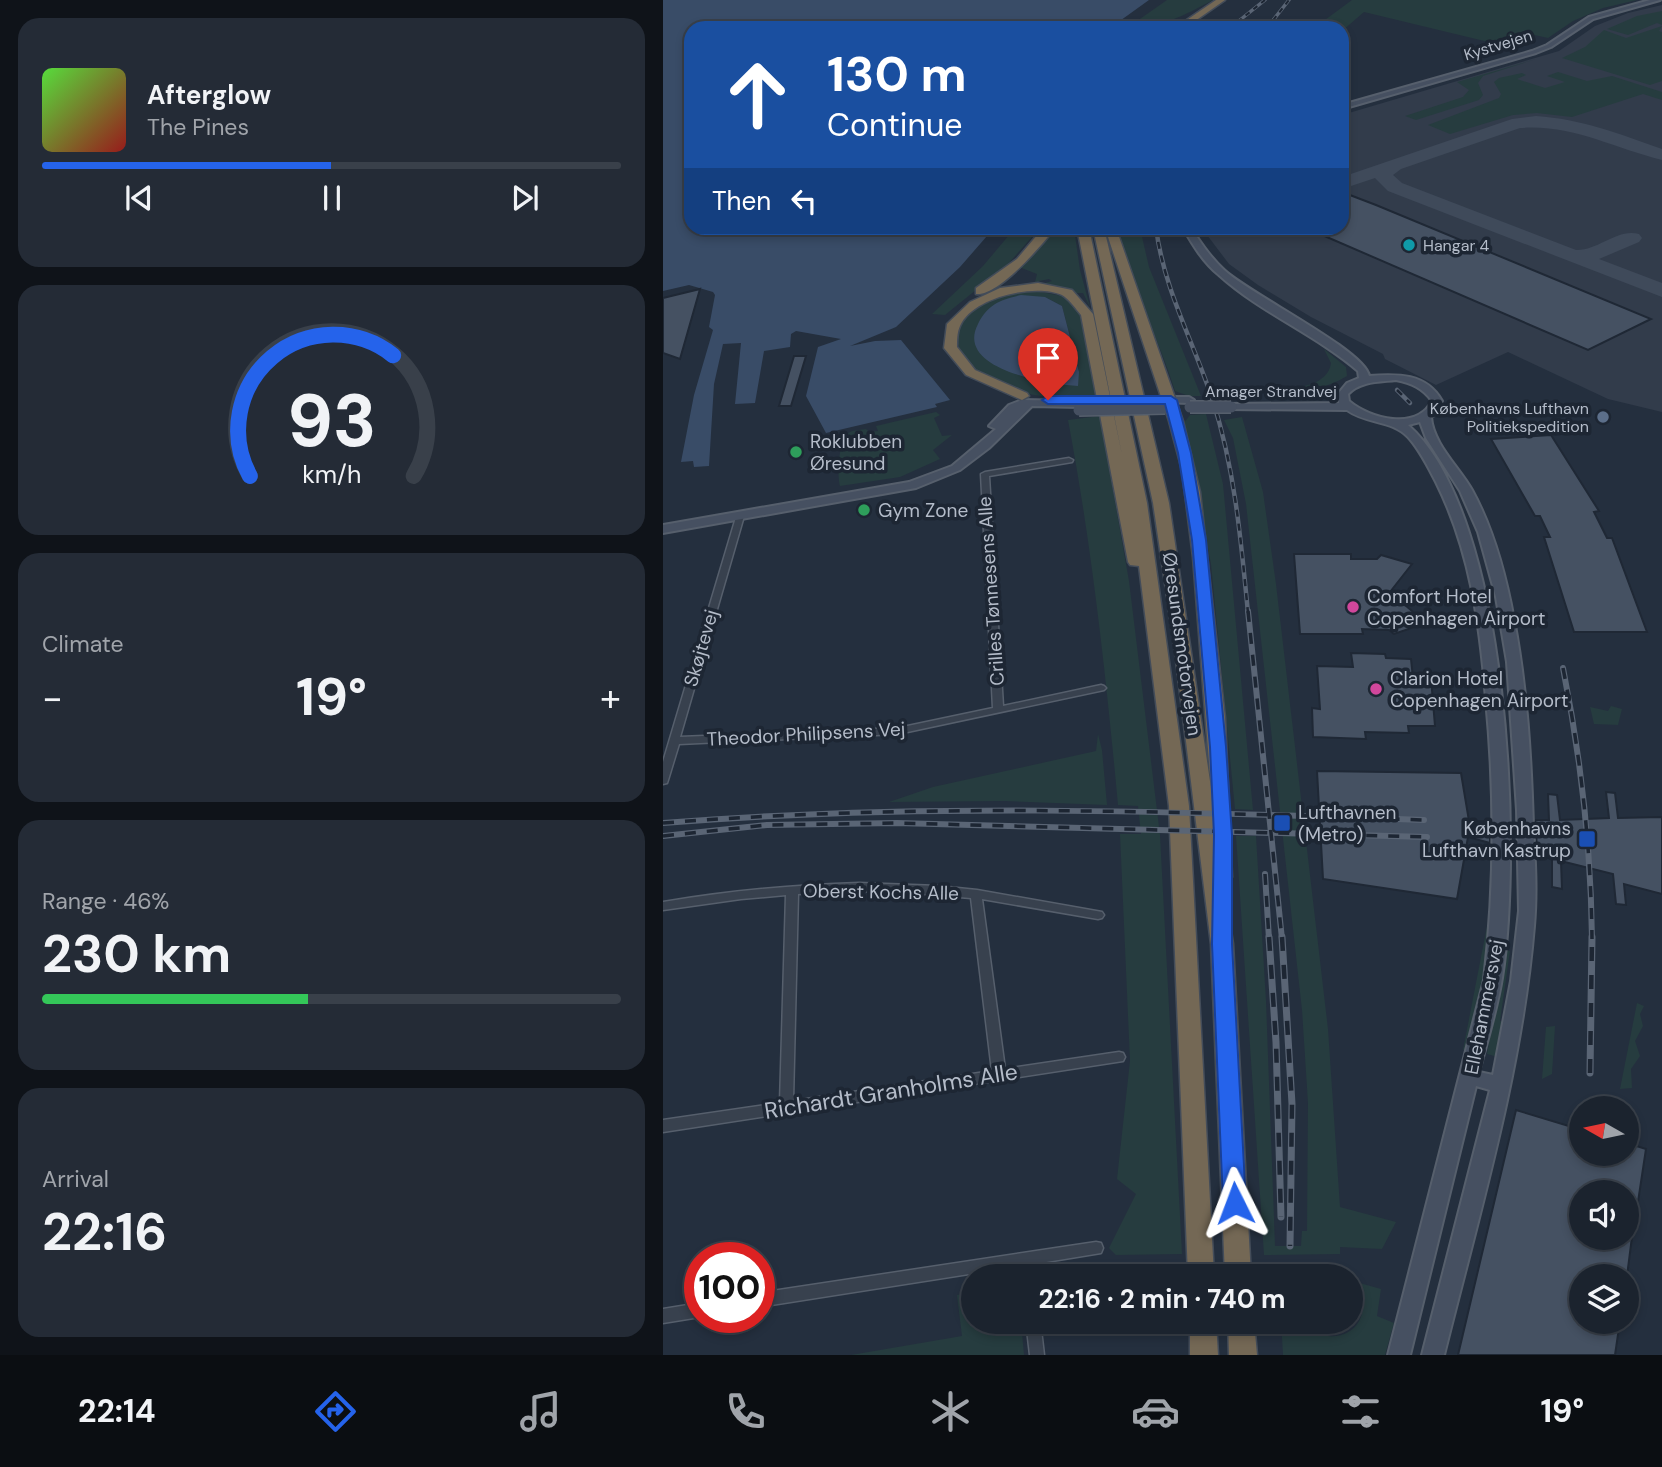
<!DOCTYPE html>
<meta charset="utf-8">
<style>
body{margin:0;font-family:"DM Sans",sans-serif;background:#242b36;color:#f1f3f6;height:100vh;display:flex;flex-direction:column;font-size:26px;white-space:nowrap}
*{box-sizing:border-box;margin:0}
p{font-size:23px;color:#a0a4aa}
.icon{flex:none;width:38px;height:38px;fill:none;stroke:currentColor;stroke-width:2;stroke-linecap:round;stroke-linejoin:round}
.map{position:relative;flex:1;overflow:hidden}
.side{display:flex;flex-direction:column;gap:18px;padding:18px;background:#0f1319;width:663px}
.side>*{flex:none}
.guide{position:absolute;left:21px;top:21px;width:665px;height:214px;border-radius:21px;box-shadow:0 4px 10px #0003,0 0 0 2px #39404a;background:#1a4fa0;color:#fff;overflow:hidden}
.needle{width:46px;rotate:279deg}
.controls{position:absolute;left:906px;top:1096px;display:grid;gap:14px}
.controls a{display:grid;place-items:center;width:70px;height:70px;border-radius:50%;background:#1b232e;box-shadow:0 4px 10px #0003,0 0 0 2px #39404a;font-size:35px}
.speed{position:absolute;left:21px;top:1242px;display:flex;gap:14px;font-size:35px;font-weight:700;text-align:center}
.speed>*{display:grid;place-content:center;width:91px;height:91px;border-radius:50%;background:#1b232e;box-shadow:0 4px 10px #0003,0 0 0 2px #39404a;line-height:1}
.speed .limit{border:10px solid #d22;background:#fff;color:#111}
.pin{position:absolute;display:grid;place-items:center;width:60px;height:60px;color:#fff;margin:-72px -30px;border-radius:50% 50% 50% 0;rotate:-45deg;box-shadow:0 0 7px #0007}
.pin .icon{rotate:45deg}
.me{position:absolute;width:77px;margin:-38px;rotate:357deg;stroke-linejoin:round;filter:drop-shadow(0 0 5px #0008)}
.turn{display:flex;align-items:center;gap:24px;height:147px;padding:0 28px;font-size:32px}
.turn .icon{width:91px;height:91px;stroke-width:2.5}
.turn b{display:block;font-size:49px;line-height:60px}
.then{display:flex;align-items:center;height:66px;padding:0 28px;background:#0003;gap:14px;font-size:26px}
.big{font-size:52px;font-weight:700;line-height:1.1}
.side .card{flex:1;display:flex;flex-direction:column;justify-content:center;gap:10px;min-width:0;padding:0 24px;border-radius:21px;background:#242b36}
.side .dial{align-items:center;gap:0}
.dial svg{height:182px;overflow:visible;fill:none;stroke:#39404a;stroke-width:7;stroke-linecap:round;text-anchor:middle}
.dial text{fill:#f1f3f6;stroke:none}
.song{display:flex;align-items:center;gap:21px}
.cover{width:84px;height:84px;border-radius:10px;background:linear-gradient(135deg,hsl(110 70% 55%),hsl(0 70% 35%))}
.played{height:7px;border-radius:4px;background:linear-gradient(90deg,#2563eb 50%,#39404a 50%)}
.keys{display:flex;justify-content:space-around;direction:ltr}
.heat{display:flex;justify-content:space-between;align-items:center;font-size:38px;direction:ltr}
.charge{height:10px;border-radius:5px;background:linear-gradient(90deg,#34c759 46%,#39404a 0)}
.trip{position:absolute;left:298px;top:1264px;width:402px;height:70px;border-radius:35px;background:#1b232e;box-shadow:0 4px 10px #0003,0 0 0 2px #39404a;font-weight:700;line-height:70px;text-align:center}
.tab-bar{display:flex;height:112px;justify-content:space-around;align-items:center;background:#0b0e12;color:#a0a4aa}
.tab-bar .icon{width:49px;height:49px}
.tab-bar .active{color:#2563eb}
.tab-bar b{font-size:32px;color:#f1f3f6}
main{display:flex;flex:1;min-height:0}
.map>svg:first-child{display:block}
.airport{fill:#323c4b}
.green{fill:#263c3f;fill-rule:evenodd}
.water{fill:#394c67}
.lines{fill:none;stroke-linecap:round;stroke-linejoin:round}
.taxiway{fill:#3f4a5a;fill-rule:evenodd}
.building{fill:#455162;stroke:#1f2835;stroke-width:2}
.street-casing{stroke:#565f6c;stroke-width:3}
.secondary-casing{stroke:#565f6c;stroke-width:4}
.highway-casing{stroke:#434c59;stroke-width:3}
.street{fill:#38414e;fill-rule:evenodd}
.secondary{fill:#465061;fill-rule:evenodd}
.highway{fill:#746855;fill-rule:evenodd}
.rail-far3-casing{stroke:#5a6575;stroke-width:3.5}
.rail-far2-casing{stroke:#5a6575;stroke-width:4.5}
.rail-far1-casing{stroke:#5a6575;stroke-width:6}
.rail-casing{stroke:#5a6575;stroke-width:7}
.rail-far3{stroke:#1d2633;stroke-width:2;stroke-dasharray:5;stroke-linecap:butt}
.rail-far2{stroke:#1d2633;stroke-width:2.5;stroke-dasharray:7;stroke-linecap:butt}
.rail-far1{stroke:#1d2633;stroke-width:3.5;stroke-dasharray:11;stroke-linecap:butt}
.rail{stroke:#1d2633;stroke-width:4.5;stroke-dasharray:14;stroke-linecap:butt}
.secondary-bridge-casing{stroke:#565f6c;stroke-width:14;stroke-linecap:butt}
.secondary-bridge{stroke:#465061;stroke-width:11}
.route{fill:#2563eb;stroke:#184099;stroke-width:2}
.culture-dot{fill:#0f9aa8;stroke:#1d2633;stroke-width:2.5}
.service-dot{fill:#5c6f8a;stroke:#1d2633;stroke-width:2.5}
.leisure-dot{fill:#2e9e5b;stroke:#1d2633;stroke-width:2.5}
.hotel-dot{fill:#d1479c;stroke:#1d2633;stroke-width:2.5}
.transit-dot{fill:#1a4fb4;stroke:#1d2633;stroke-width:2.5}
.labels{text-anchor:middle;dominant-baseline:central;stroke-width:7;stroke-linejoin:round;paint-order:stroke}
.far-street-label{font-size:16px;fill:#b4bcc9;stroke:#1d2633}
.far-poi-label{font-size:16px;fill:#b4bcc9;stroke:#1d2633;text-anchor:start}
.poi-label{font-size:19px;fill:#b4bcc9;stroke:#1d2633;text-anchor:start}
.street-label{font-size:19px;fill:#b4bcc9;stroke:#1d2633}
.near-street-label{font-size:23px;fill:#b4bcc9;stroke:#1d2633}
</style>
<main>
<section class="side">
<div class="card">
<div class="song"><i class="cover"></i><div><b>Afterglow</b><p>The Pines</p></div></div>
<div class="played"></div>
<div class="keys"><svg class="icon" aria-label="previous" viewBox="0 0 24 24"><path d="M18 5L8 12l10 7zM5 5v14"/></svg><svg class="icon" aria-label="pause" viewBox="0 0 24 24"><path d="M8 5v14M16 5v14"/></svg><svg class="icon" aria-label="next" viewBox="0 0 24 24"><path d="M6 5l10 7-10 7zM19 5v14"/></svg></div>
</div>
<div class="card dial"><svg viewBox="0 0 100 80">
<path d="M14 69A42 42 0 1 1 86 69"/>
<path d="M14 69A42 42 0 0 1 77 16" stroke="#2563eb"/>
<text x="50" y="56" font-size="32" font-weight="700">93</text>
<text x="50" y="72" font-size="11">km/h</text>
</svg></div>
<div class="card"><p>Climate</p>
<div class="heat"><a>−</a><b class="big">19°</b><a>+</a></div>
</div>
<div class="card"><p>Range · 46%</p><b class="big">230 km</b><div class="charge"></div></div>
<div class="card"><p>Arrival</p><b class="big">22:16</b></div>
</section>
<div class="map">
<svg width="999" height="1355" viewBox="0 0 999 1355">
<rect width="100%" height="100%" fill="#242f3e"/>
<polygon class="airport" points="999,5 999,412 945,399 845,352 773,385 722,359 720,354 648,317 595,285 566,264 544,235 541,228 679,228 679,115 896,51 932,26 965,13"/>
<g class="green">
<path d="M504,0h46c-30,16 -52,28 -86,28z"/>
<polygon points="689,0 974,0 940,8 910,21 885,38 858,32 845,38 851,40 838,45 701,12 679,31 679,28 651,28"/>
<polygon points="999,11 999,25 994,23 965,35 944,29 974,16"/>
<polygon points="999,26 996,31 999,32 999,81 987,85 899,58 922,47 941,30 963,38"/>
<polygon points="873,59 820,76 815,83 820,95 816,100 753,120 742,116 800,97 806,90 794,82"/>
<polygon points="895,72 924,81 949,76 999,92 999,100 980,94 909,117 874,113 850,115 787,134 765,125 836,98 838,94 831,82 836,78 859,73 863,75 854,79 882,88 902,82 884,76"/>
<polygon points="352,228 377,228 345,264 282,315 269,314 320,266"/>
<polygon points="390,228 411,228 417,270 427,307 420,293 414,293 415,297 371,286 389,281 386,279 372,282 374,274 356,267"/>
<path d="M455,228h22l9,39 52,129h-12l-14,-5c-17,-55 -46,-107 -57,-163z"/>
<path d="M368,290l31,6 17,15 18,88c-40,0 -85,-1 -119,-26 -35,-26 -21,-63 16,-77 11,-4 26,-4 37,-6zM382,297l17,9 17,66z"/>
<path d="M661,349l22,18 1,9c-22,13 -41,16 -66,13 18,-1 47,-4 50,-26z"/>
<path d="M273,412l4,3 -6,3 8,18 10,-1 -19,15 7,9 -40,18 -60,9c-3,-11 -2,-47 10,-54 4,-2 12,-2 16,-3l3,3 9,-1 -2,-5z"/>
<polygon points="543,414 560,484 590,810 572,809 548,564 521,423 527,415"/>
<path d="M437,416l29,165 31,254 22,419 -66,1 -7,-7 27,-54 -19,-15 13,-118 -10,-227h21l-3,-28 -20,-1c-12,-129 -26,-258 -50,-385z"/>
<polygon points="579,417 600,492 613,584 665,1029 677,1207 733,1222 719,1249 677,1247 677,1254 601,1255 573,836 593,836 603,1001 612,1246 638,1246 639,1231 644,1231 645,1103 639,1010 583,504 570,438 561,420"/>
<polygon points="948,706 959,709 955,725 931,724 927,707 945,711"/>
<polygon points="435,734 439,750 444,805 341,801 226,802 270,787 433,751"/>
<polygon points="824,926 827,930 820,988 806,1052 800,1050"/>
<polygon points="842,950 847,951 837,1021 842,1023 835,1057 824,1054"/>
<polygon points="974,1003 981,1006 977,1014 980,1026 972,1041 977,1056 968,1069 969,1088 957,1089"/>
<polygon points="892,1026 889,1074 879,1079 883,1027"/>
<path d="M693,1282l25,7 -4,27 17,7 -9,32h-102l-2,-34h18c33,34 82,7 57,-39z"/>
<polygon points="310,1292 310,1321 358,1321 361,1355 188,1355 299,1336 294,1295"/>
</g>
<g class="water">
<polygon points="0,0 486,0 447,28 28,28 28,228 331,228 297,267 233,327 187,346 212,341 238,340 287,400 272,404 274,407 163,433 143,396 155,347 178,339 133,331 128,334 127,347 101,351 92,403 72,404 78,343 60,344 51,384 46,466 31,467 30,461 18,462 31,395 50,330 46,327 52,295 50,292 26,285 0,291"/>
<path d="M358,295l24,2 17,9 17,66 -1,14c-28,-2 -124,-16 -100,-62 10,-20 22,-24 43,-29z"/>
</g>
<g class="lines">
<path class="taxiway" d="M873,116c45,3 84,18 126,33v11c-49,-12 -90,-36 -142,-32l-119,41 -8,6 9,8 174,67c22,1 41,-22 63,-16l3,4 -3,4 -40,17 63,24v14l-274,-106 -13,-13 -33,11v-12l170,-58z"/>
</g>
<g class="building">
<polygon points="679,192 713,205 988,319 925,350 643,228 679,228"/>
<polygon points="37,289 17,359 0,353 0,298"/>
<polygon points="131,356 143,356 128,406 116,406"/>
<polygon points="888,435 936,511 931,512 944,538 949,538 984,632 911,632 881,537 887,537 877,516 872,516 828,439"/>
<polygon points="631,554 688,554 688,559 714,559 718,555 749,564 727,592 763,623 731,634 726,630 699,629 700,634 637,634"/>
<polygon points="688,653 722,654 723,658 748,659 750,678 768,678 772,726 745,726 746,733 702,732 703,739 650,737 649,708 657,709 654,666 690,667"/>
<polygon points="654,771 798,773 806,821 827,821 827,843 805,837 794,899 660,879"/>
<polygon points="943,792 952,793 955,818 999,817 999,894 961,884 963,905 953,904 950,874 898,861 899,889 889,887 889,859 874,855 873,826 872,820 886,820 885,794 894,795 897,820 946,818"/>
<polygon points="853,1110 919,1130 919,1153 964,1153 964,1143 983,1149 970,1235 964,1235 964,1192 919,1192 919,1237 969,1237 964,1276 919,1276 919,1321 957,1321 952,1355 795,1355"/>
</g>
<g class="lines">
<g class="street-casing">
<g id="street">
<polygon points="406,458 410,460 409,462 326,476 340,706 438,685 441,686 443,688 441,690 235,734 16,744 5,780 4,783 0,784 0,762 74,514 80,514 81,516 17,737 235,728 330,708 318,474 322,472"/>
<path d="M196,883l79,3 39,4 125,22 2,3 -2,3 -4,1 -116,-20 23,170 114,-17 4,1 2,4 -2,4 -460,71v-12l117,-17 6,-208 -45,4 -78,11v-8c65,-11 130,-17 196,-19zM196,891l40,1 72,6 21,173 -199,30 5,-207z"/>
<polygon points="433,1242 438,1243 440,1248 438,1253 371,1264 372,1276 358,1276 357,1266 96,1307 96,1293"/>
<polygon points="37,1303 37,1317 0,1323 0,1309"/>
<polygon points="363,1321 377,1321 381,1355 367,1355"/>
</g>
</g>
<g class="secondary-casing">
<g id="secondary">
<polygon points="987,0 997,0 930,19 888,47 873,53 679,109 679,105 869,51 884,45 926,17"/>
<path d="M520,228h8c10,15 19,29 33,42 24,23 142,81 145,106 29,-2 57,-3 73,25l-6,13 -5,3c2,27 28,50 41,73 22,40 34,86 42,130 13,68 17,137 19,206 2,33 4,67 1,100 -12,146 -55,288 -90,429h-22l68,-265 -14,-4 -66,269h-22l96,-375c11,-94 11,-187 2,-281 -6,-75 -16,-149 -50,-217 -8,-15 -16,-32 -28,-45 -16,-17 -42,-13 -61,-27l-120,-1 -1,-2 5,-3 108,-1 -1,-9 9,-11 12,-5 -1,-7c-43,-37 -97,-58 -139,-96 -16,-13 -26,-30 -36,-47zM733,380c15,3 27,8 36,21 -15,30 -62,18 -83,0l-1,-7c13,-13 31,-12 48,-14zM757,422l6,16 34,53 18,41 18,65 11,65 10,148 2,101 -8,70 -18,94 -14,-3c8,-31 18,-62 23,-94 20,-127 8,-464 -94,-553z"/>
<polygon points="501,397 526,397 531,400 526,403 497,402 496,400"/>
<polygon points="359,400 416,401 421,404 416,407 369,406 326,448 297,470 253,488 0,533 0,525 246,482 289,466 333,429 326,426 346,405"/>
</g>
</g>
<g class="highway-casing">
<g id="highway">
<polygon points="553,0 562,0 522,28 512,28"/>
<path d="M380,228h12c-13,17 -57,69 -79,66v-6l41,-29z"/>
<path d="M414,228h12l58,275 42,303 25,470h-26l-19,-470 -30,-240 -9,-1 -2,-3 -47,-247c-5,-6 -12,-16 -19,-20 -26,-12 -90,2 -102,31 -3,6 -3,15 -3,21l18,23 52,23 2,3 -7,4 -56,-25 -22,-27 3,-24 23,-22 30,-14 38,-5 34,7 21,24 29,141z"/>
<polygon points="430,228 441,228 506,503 548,788 530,557 519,470 506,421 442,228 453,228 520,421 537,492 562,718 569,877 561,884 570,944 588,1276 562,1276 548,944 511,644 490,503"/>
<polygon points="527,1321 553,1321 555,1355 527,1355"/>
<polygon points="565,1321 591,1321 594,1355 566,1355"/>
</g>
</g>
<use href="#street" class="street"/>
<use href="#secondary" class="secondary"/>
<use href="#highway" class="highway"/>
<g class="rail-far3-casing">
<g id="rail-far3">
<polyline points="567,28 602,0"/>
<polyline points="604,28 626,0"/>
</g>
</g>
<g class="rail-far2-casing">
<g id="rail-far2">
<path d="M493,228c8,62 38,115 57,173 22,69 28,140 35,212"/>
<polyline points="550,228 553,232"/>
<polyline points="734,390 747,403"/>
</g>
</g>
<g class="rail-far1-casing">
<g id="rail-far1">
<polyline points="585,611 619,939"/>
<path d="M900,668c18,90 28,180 29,271"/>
<path d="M0,823c254,-20 507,-12 761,-3"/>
<polyline points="0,836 104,825 234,823 764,837"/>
<polyline points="602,874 606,939"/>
</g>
</g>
<g class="rail-casing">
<g id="rail">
<polyline points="606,937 613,1042 618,1217"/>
<polyline points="619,937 629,1104 627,1246"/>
<polyline points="927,1073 929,937"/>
</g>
</g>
<use href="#rail-far3" class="rail-far3"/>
<use href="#rail-far2" class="rail-far2"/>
<use href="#rail-far1" class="rail-far1"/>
<use href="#rail" class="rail"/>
<g class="secondary-bridge-casing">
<g id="secondary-bridge">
<polyline points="527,407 568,407"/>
<polyline points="416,410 502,408"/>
</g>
</g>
<use href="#secondary-bridge" class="secondary-bridge"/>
</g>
<polygon class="route" points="508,396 514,400 528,453 543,540 563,747 569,835 569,944 583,1203 580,1210 572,1213 564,1210 560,1203 549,944 551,835 547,747 529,540 515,453 502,404 385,404 379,400 385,396"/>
<circle class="culture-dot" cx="746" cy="245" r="7"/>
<circle class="service-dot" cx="940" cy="417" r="7"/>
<g class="leisure-dot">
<circle cx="133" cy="452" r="7"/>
<circle cx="201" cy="510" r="7"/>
</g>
<g class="hotel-dot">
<circle cx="690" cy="607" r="7"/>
<circle cx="713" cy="689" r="7"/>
</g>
<g class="transit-dot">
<rect x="610" y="814" width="18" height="18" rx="3.5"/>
<rect x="915" y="830" width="18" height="18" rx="3.5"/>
</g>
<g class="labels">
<g class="far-street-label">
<text transform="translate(835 45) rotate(-17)">Kystvejen</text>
<text x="608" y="391">Amager Strandvej</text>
</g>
<g class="far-poi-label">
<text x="760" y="245">Hangar 4</text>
<text x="926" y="408" text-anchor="end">Københavns Lufthavn<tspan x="926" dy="18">Politiekspedition</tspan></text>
</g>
<g class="poi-label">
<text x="147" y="441">Roklubben<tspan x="147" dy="22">Øresund</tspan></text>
<text x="215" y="510">Gym Zone</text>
<text x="704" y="596">Comfort Hotel<tspan x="704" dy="22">Copenhagen Airport</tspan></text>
<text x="727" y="678">Clarion Hotel<tspan x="727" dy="22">Copenhagen Airport</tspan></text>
<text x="635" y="812">Lufthavnen<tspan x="635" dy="22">(Metro)</tspan></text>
<text x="908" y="828" text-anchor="end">Københavns<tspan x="908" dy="22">Lufthavn Kastrup</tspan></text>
</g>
<g class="street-label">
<text transform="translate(328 591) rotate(-94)">Crilles Tønnesens Alle</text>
<text transform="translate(519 644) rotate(82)">Øresundsmotorvejen</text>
<text transform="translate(38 648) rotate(-74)">Skøjtevej</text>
<text transform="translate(143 734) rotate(-3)">Theodor Philipsens Vej</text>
<text transform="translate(218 892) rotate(1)">Oberst Kochs Alle</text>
<text transform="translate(821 1007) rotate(-79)">Ellehammersvej</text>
</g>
<g class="near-street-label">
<text transform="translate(228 1091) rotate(-9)">Richardt Granholms Alle</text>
</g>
</g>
</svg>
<div class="controls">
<a><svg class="needle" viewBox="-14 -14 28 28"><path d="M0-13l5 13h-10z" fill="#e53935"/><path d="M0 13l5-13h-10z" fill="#a0a4aa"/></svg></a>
<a><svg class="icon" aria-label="sound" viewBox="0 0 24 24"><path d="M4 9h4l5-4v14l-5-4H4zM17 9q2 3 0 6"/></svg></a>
<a><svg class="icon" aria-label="layers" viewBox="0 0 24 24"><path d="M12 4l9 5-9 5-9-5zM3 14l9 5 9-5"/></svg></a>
</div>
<div class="speed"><div class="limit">100</div></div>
<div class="pin" style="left:385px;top:400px;background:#d93025"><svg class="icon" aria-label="arrive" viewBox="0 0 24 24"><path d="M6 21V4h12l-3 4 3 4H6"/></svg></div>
<svg class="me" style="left:572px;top:1203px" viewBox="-20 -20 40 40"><path d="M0-17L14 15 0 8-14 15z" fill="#2563eb" stroke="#fff" stroke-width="4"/></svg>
<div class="trip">22:16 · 2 min · 740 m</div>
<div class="guide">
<div class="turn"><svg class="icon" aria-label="ahead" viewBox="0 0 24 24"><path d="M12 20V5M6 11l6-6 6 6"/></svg><div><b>130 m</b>Continue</div></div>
<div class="then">Then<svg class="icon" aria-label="left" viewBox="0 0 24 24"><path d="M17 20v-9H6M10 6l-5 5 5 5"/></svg></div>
</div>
</div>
</main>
<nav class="tab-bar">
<b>22:14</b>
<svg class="icon active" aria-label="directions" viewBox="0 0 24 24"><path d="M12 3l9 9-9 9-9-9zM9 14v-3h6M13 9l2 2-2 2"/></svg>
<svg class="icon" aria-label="music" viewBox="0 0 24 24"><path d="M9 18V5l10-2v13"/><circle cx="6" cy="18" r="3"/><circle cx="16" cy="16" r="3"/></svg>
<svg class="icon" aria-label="phone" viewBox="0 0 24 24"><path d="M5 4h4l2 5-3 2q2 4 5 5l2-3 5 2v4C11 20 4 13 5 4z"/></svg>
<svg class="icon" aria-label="climate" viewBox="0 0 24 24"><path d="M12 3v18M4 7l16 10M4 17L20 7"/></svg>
<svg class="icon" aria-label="car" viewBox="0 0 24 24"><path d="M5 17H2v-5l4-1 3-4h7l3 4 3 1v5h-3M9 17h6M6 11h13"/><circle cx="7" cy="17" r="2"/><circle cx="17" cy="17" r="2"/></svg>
<svg class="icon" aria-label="filters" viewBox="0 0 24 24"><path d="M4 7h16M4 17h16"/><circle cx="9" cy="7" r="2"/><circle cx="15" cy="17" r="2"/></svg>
<b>19°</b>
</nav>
